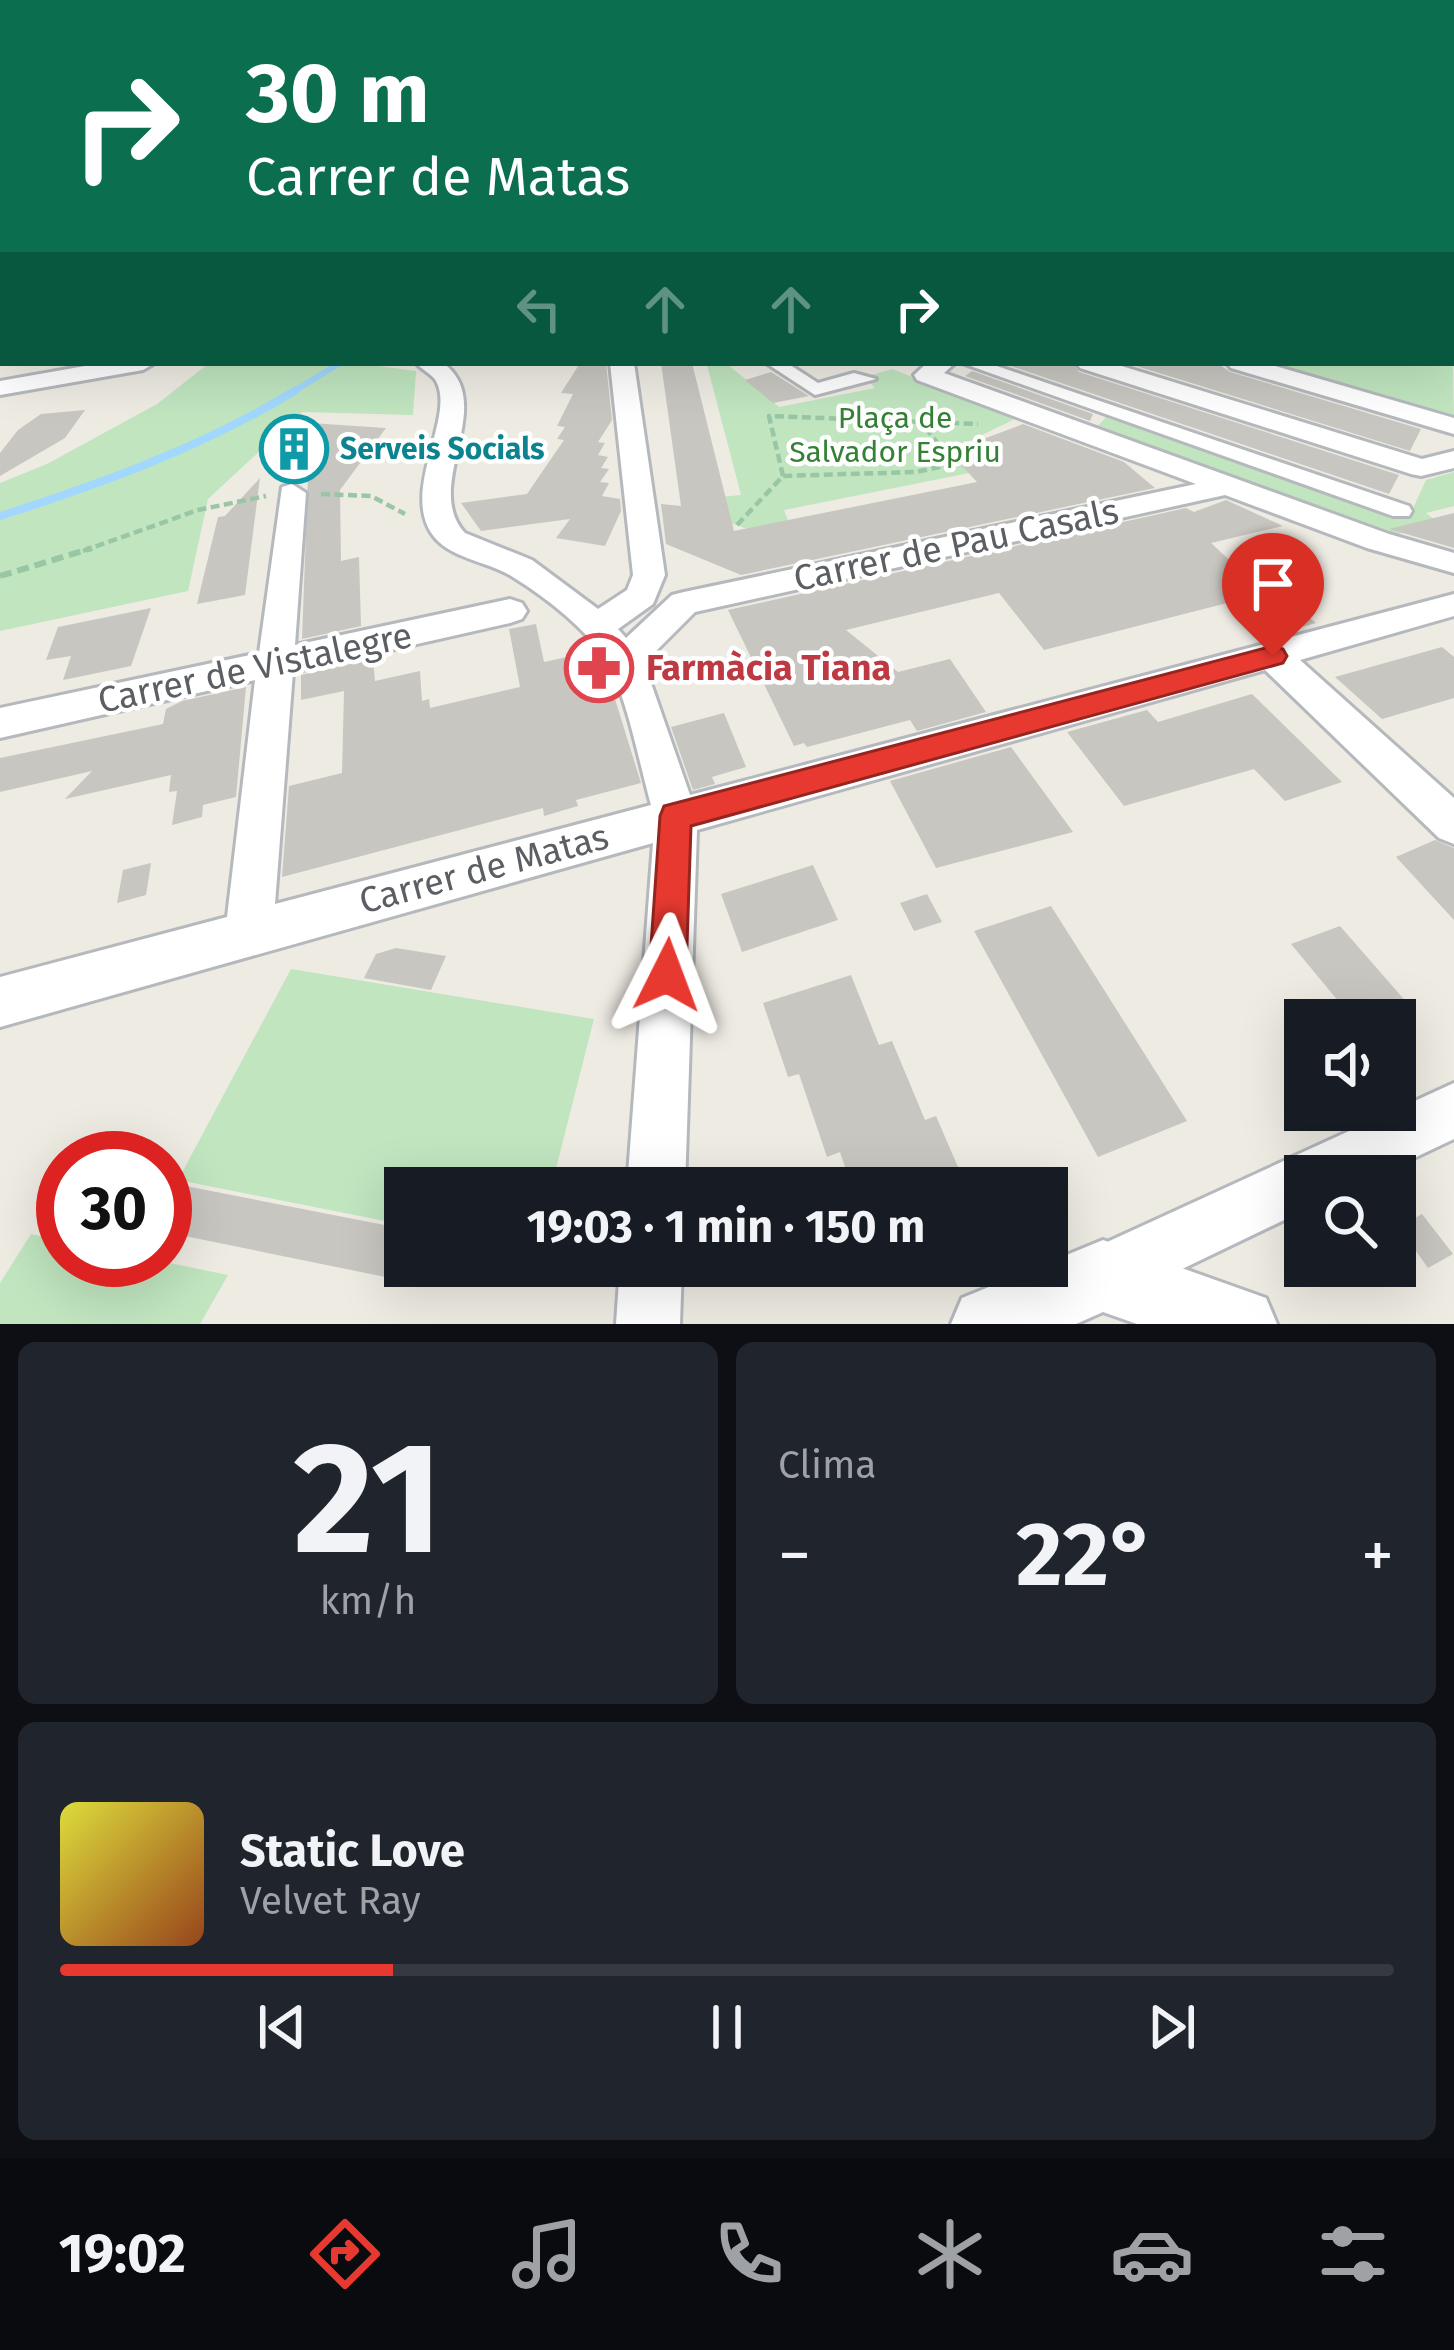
<!DOCTYPE html>
<html lang="es">
<meta charset="utf-8">
<style>
body{margin:0;font-family:"Fira Sans",sans-serif;background:#20242c;color:#f1f3f6;height:100vh;display:flex;flex-direction:column;font-size:45px;white-space:nowrap}
*{box-sizing:border-box;margin:0}
p{font-size:39px;color:#9ea1a6}
.icon{flex:none;width:66px;height:66px;fill:none;stroke:currentColor;stroke-width:2;stroke-linecap:round;stroke-linejoin:round}
.map{position:relative;height:1324px;overflow:hidden}
.sheet{display:flex;flex-direction:column;gap:18px;padding:18px;background:#0d0f14;flex:1}
.sheet>*{flex:none}
.top-card{position:absolute;left:0px;top:0px;width:1455px;height:366px;box-shadow:0 12px 48px #0002;background:#0b6e4f;color:#fff;overflow:hidden}
.buttons{position:absolute;left:1284px;top:999px;display:grid;gap:24px}
.buttons a{display:grid;place-items:center;width:132px;height:132px;border-radius:0px;background:#171b24;box-shadow:0 12px 48px #0002;font-size:60px}
.speed{position:absolute;left:36px;top:1131px;display:flex;gap:24px;font-size:60px;font-weight:700;text-align:center}
.speed>*{display:grid;place-content:center;width:156px;height:156px;border-radius:50%;background:#171b24;box-shadow:0 12px 48px #0002;line-height:1}
.speed .limit{border:18px solid #d22;background:#fff;color:#111}
.pin{position:absolute;display:grid;place-items:center;width:102px;height:102px;color:#fff;margin:-123px -51px;border-radius:50% 50% 50% 0;rotate:-45deg;box-shadow:0 0 12px #0007}
.pin .icon{rotate:45deg}
.me{position:absolute;width:132px;margin:-66px;rotate:3deg;stroke-linejoin:round;filter:drop-shadow(0 0 9px #0008)}
.turn{display:flex;align-items:center;gap:42px;height:252px;padding:0 48px;font-size:54px}
.turn .icon{width:156px;height:156px;stroke-width:2.5}
.turn b{display:block;font-size:84px;line-height:102px}
.lanes{display:flex;align-items:center;height:114px;padding:0 48px;background:#0003;justify-content:center;gap:60px;direction:ltr}
.lanes .off{opacity:.35}
.big{font-size:90px;font-weight:700;line-height:1.1}
.sheet .card{flex:1;display:flex;flex-direction:column;justify-content:center;gap:18px;min-width:0;padding:0 42px;border-radius:18px;background:#20242c}
.sheet .dial{align-items:center;gap:0}
.dial b{font-size:156px;line-height:1}
.song{display:flex;align-items:center;gap:36px}
.cover{width:144px;height:144px;border-radius:18px;background:linear-gradient(135deg,hsl(60 70% 55%),hsl(20 70% 35%))}
.played{height:12px;border-radius:6px;background:linear-gradient(90deg,#e73930 25%,#363941 25%)}
.keys{display:flex;justify-content:space-around;direction:ltr}
.heat{display:flex;justify-content:space-between;align-items:center;font-size:66px;direction:ltr}
.sheet .tiles{flex:1;display:grid;gap:18px;grid-template-columns:1fr 1fr}
.card:last-child{grid-column:span 2}
.trip{position:absolute;left:384px;top:1167px;width:684px;height:120px;border-radius:0px;background:#171b24;box-shadow:0 12px 48px #0002;font-weight:700;line-height:120px;text-align:center}
.tabs{display:flex;height:192px;justify-content:space-around;align-items:center;background:#090b0e;color:#9ea1a6}
.tabs .icon{width:84px;height:84px}
.tabs .on{color:#e73930}
.tabs b{font-size:54px;color:#f1f3f6}
.map>svg:first-child{display:block}
.green{fill:#c0e5bf}
.lines{fill:none;stroke-linecap:round;stroke-linejoin:round}
.stream-far1{stroke:#a3d8fe;stroke-width:6}
.stream{stroke:#a3d8fe;stroke-width:8}
.building{fill:#c8c6c0}
.pedestrian-casing{stroke:#b5b9bd;stroke-width:6}
.minor-casing{stroke:#b5b9bd;stroke-width:6}
.tertiary-casing{stroke:#b5b9bd;stroke-width:6}
.path-far1{stroke:#99c6a4;stroke-width:4.5;stroke-dasharray:9 4.5;stroke-linecap:butt}
.path{stroke:#99c6a4;stroke-width:6;stroke-dasharray:12 6;stroke-linecap:butt}
.pedestrian{fill:#fff;fill-rule:evenodd}
.minor{fill:#fff;fill-rule:evenodd}
.tertiary{fill:#fff;fill-rule:evenodd}
.route{fill:#e73930;stroke:#96251f;stroke-width:3}
.labels{text-anchor:middle;dominant-baseline:central;stroke-width:9;stroke-linejoin:round;paint-order:stroke}
.far-park-label{font-size:30px;fill:#358136;stroke:#fff}
.far-culture-label{font-size:30px;font-weight:bold;fill:#0d838f;stroke:#fff;text-anchor:start}
.street-label{font-size:36px;fill:#5b5f63;stroke:#fff}
.health-label{font-size:36px;font-weight:bold;fill:#be3a42;stroke:#fff;text-anchor:start}
</style>
<div class="map">
<svg width="1454" height="1324" viewBox="0 0 1454 1324">
<rect width="100%" height="100%" fill="#eeebe3"/>
<g class="green">
<polygon points="1452,325 1454,417 1262,363 1452,363"/>
<polygon points="355,363 416,371 413,415 302,412 208,499 188,591 0,631 0,483 47,464 157,404 208,364"/>
<polygon points="689,363 726,363 779,407 875,388 865,377 892,369 1017,418 949,451 969,473 784,510 789,523 750,530 726,521 720,497 741,495 707,365"/>
<polygon points="1107,416 1409,517 1426,480 1454,472 1454,506 1426,513 1440,524 1398,534 1096,428"/>
<polygon points="291,969 594,1019 551,1188 405,1188 405,1225 178,1180"/>
<polygon points="31,1234 63,1241 63,1260 155,1260 228,1275 200,1324 0,1324 0,1283"/>
</g>
<g class="lines">
<polyline class="stream-far1" points="291,393 340,363"/>
<path class="stream" d="M0,516c103,-33 203,-69 296,-126"/>
</g>
<g class="building">
<polygon points="580,363 606,363 612,420 598,442 605,443 598,455 608,457 601,468 609,469 600,482 609,483 602,496 620,499 621,511 605,546 556,538 570,519 481,531 461,503 527,494 564,440 557,439 565,427 557,426 573,394 561,393"/>
<polygon points="661,363 692,363 734,531 977,482 949,452 1023,424 1124,462 1155,488 741,575 666,544 661,504 681,506"/>
<polygon points="1002,363 1072,363 1079,372 1399,475 1389,494"/>
<polygon points="1127,363 1217,363 1230,372 1421,429 1410,451"/>
<polygon points="972,371 1093,414 1090,421 965,376"/>
<polygon points="771,372 809,396 773,403 745,380"/>
<polygon points="85,410 65,438 0,476 0,453 18,430 41,414"/>
<polygon points="310,423 386,428 340,490 341,561 359,557 361,626 302,639"/>
<polygon points="260,478 245,595 197,604 218,517 225,516"/>
<polygon points="1226,500 1283,526 1211,543 1268,596 1280,592 1316,623 1265,637 1227,603 1044,650 999,593 846,630 898,672 950,659 986,712 917,731 910,720 807,747 804,743 794,746 728,610 1186,508 1194,512"/>
<polygon points="1454,513 1454,548 1389,529"/>
<polygon points="151,608 131,666 63,680 71,656 46,660 58,627"/>
<polygon points="536,624 544,662 590,652 606,670 641,783 576,800 578,806 544,816 543,808 282,877 289,786 342,773 344,691 301,700 301,675 373,659 375,681 420,671 422,701 429,699 430,708 520,687 509,629"/>
<polygon points="1442,647 1454,657 1454,698 1382,719 1335,677"/>
<polygon points="246,687 236,797 203,805 202,817 172,825 177,791 169,792 171,775 65,799 92,771 0,792 0,758 163,724 166,709 182,701"/>
<polygon points="1252,694 1342,782 1285,801 1254,769 1124,806 1067,732 1147,710 1158,722"/>
<polygon points="724,713 746,767 712,777 715,784 693,790 671,727"/>
<polygon points="1011,747 1073,832 936,868 890,781"/>
<polygon points="1435,840 1454,848 1454,920 1396,857"/>
<polygon points="151,863 146,895 117,903 123,870"/>
<polygon points="813,865 838,920 742,952 721,894"/>
<polygon points="927,894 942,922 914,931 900,903"/>
<polygon points="1051,906 1187,1121 1098,1157 974,931"/>
<polygon points="1340,926 1415,1012 1396,1020 1354,1020 1291,944"/>
<polygon points="396,948 446,956 431,990 364,978 376,954"/>
<polygon points="851,975 879,1045 892,1041 925,1120 936,1116 967,1188 852,1188 840,1152 827,1157 799,1074 788,1077 763,1003"/>
<polygon points="165,1182 405,1229 405,1281 165,1232"/>
<polygon points="1422,1214 1453,1254 1428,1268 1399,1227"/>
</g>
<g class="lines">
<g class="pedestrian-casing">
<g id="pedestrian">
<polygon points="766,363 787,363 818,383 854,373 876,379 815,395"/>
<polygon points="962,363 988,363 1409,506 1412,511 1409,516 1393,516"/>
</g>
</g>
<g class="minor-casing">
<g id="minor">
<rect x="0" y="168" width="3" height="9"/>
<polygon points="102,363 155,363 143,370 0,395 0,381"/>
<path d="M416,363h27c56,41 -22,123 22,170l67,27 66,49 29,-19 6,-15 -23,-212h24l31,212 -12,29 -35,25 8,9 46,-43 12,-3 512,-108 -279,-104 -3,-5 13,-12h28l-11,10 445,161 65,19v20l-87,-25 -142,-53 -530,117 -51,51 46,132 764,-201v22l-154,44 154,138v46l-15,-6 -174,-168 -568,160 -12,358h-58l26,-345 -653,184v-50l227,-60 28,-237 -255,58v-30l259,-55 23,-166 10,-3 14,9 -11,152 215,-46 12,4 5,8 -5,8 -12,4 -217,49 -18,232 376,-99c-11,-39 -24,-108 -43,-141 -19,-34 -63,-67 -95,-87 -25,-16 -64,-18 -81,-43 -31,-45 24,-118 4,-153 -3,-6 -15,-12 -20,-18z"/>
<polygon points="1076,363 1112,363 1422,459 1454,451 1454,468 1421,476 1411,474 1080,368"/>
<polygon points="1227,363 1265,363 1454,418 1454,434 1231,368"/>
<polygon points="1454,1083 1454,1139 1376,1176 1305,1176 1305,1210 1103,1307 1081,1298 1072,1276 1081,1254"/>
<polygon points="620,1266 682,1266 680,1324 616,1324"/>
</g>
</g>
<g class="tertiary-casing">
<polygon id="tertiary" points="1103,1240 1266,1298 1277,1324 1137,1324 1103,1312 1076,1324 951,1324 962,1298"/>
</g>
<g class="path-far1">
<polyline points="917,417 954,464"/>
<polyline points="783,476 769,416 978,424"/>
<polyline points="321,494 371,496 405,514"/>
<polyline points="737,525 783,476 916,472 954,464"/>
<polyline points="83,551 198,510 266,496"/>
</g>
<polyline class="path" points="0,576 92,548"/>
<use href="#pedestrian" class="pedestrian"/>
<use href="#minor" class="minor"/>
<use href="#tertiary" class="tertiary"/>
</g>
<linearGradient id="sky" x2="0" y2="1"><stop stop-color="#8cc2f1"/><stop offset="0.47" stop-color="#f7f6f2"/><stop offset="1" stop-color="#f7f6f2" stop-opacity="0"/></linearGradient>
<rect width="1454" height="354" fill="url(#sky)"/>
<polygon class="route" points="1273,646 1283,649 1287,656 1283,663 691,826 686,975 680,988 667,994 654,988 649,975 660,816 664,806"/>
<defs>
<g id="building-ring" transform="scale(3.45)"><circle r="9.5" fill="#fff" stroke="#0f9aa8" stroke-width="1.5"/><path d="M-4-6H4V6H1V3H-1V6H-4ZM-2.5-4.3h1.7v1.8h-1.7ZM.8-4.3h1.7v1.8H.8ZM-2.5-1h1.7V.8h-1.7ZM.8-1h1.7V.8H.8Z" fill="#0f9aa8"/></g>
<g id="pharmacy-ring" transform="scale(3.45)"><circle r="9.5" fill="#fff" stroke="#e0444e" stroke-width="1.5"/><path d="M-2-6h4v4h4v4h-4v4h-4v-4h-4v-4h4Z" fill="#e0444e"/></g>
</defs>
<g fill-rule="evenodd">
<use href="#building-ring" x="294" y="449"/>
<use href="#pharmacy-ring" x="599" y="668"/>
</g>
<g class="labels">
<g class="far-park-label">
<text x="895" y="418">Plaça de<tspan x="895" dy="34">Salvador Espriu</tspan></text>
</g>
<g class="far-culture-label">
<text x="340" y="449">Serveis Socials</text>
</g>
<g class="street-label">
<text transform="translate(956 545) rotate(-12)">Carrer de Pau Casals</text>
<text transform="translate(255 668) rotate(-12)">Carrer de Vistalegre</text>
<text transform="translate(484 869) rotate(-15)">Carrer de Matas</text>
</g>
<g class="health-label">
<text x="646" y="668">Farmàcia Tiana</text>
</g>
</g>
</svg>
<div class="buttons">
<a><svg class="icon" aria-label="sound" viewBox="0 0 24 24"><path d="M4 9h4l5-4v14l-5-4H4zM17 9q2 3 0 6"/></svg></a>
<a><svg class="icon" aria-label="search" viewBox="0 0 24 24"><circle cx="10" cy="10" r="6"/><path d="M15 15l6 6"/></svg></a>
</div>
<div class="speed"><div class="limit">30</div></div>
<div class="pin" style="left:1273px;top:656px;background:#d93025"><svg class="icon" aria-label="arrive" viewBox="0 0 24 24"><path d="M6 21V4h12l-3 4 3 4H6"/></svg></div>
<svg class="me" style="left:667px;top:975px" viewBox="-20 -20 40 40"><path d="M0-17L14 15 0 8-14 15z" fill="#e73930" stroke="#fff" stroke-width="4"/></svg>
<div class="trip">19:03 · 1 min · 150 m</div>
<div class="top-card">
<div class="turn"><svg class="icon" aria-label="right" viewBox="0 0 24 24"><path d="M7 20v-9h11M14 6l5 5-5 5"/></svg><div><b>30 m</b>Carrer de Matas</div></div>
<div class="lanes"><svg class="icon off" aria-label="left" viewBox="0 0 24 24"><path d="M17 20v-9H6M10 6l-5 5 5 5"/></svg><svg class="icon off" aria-label="ahead" viewBox="0 0 24 24"><path d="M12 20V5M6 11l6-6 6 6"/></svg><svg class="icon off" aria-label="ahead" viewBox="0 0 24 24"><path d="M12 20V5M6 11l6-6 6 6"/></svg><svg class="icon" aria-label="right" viewBox="0 0 24 24"><path d="M7 20v-9h11M14 6l5 5-5 5"/></svg></div>
</div>
</div>
<section class="sheet">
<div class="tiles">
<div class="card dial"><b>21</b><p>km/h</p></div>
<div class="card"><p>Clima</p>
<div class="heat"><a>−</a><b class="big">22°</b><a>+</a></div>
</div>
<div class="card">
<div class="song"><i class="cover"></i><div><b>Static Love</b><p>Velvet Ray</p></div></div>
<div class="played"></div>
<div class="keys"><svg class="icon" aria-label="previous" viewBox="0 0 24 24"><path d="M18 5L8 12l10 7zM5 5v14"/></svg><svg class="icon" aria-label="pause" viewBox="0 0 24 24"><path d="M8 5v14M16 5v14"/></svg><svg class="icon" aria-label="next" viewBox="0 0 24 24"><path d="M6 5l10 7-10 7zM19 5v14"/></svg></div>
</div>
</div>
</section>
<nav class="tabs">
<b>19:02</b>
<svg class="icon on" aria-label="directions" viewBox="0 0 24 24"><path d="M12 3l9 9-9 9-9-9zM9 14v-3h6M13 9l2 2-2 2"/></svg>
<svg class="icon" aria-label="music" viewBox="0 0 24 24"><path d="M9 18V5l10-2v13"/><circle cx="6" cy="18" r="3"/><circle cx="16" cy="16" r="3"/></svg>
<svg class="icon" aria-label="phone" viewBox="0 0 24 24"><path d="M5 4h4l2 5-3 2q2 4 5 5l2-3 5 2v4C11 20 4 13 5 4z"/></svg>
<svg class="icon" aria-label="climate" viewBox="0 0 24 24"><path d="M12 3v18M4 7l16 10M4 17L20 7"/></svg>
<svg class="icon" aria-label="car" viewBox="0 0 24 24"><path d="M5 17H2v-5l4-1 3-4h7l3 4 3 1v5h-3M9 17h6M6 11h13"/><circle cx="7" cy="17" r="2"/><circle cx="17" cy="17" r="2"/></svg>
<svg class="icon" aria-label="filters" viewBox="0 0 24 24"><path d="M4 7h16M4 17h16"/><circle cx="9" cy="7" r="2"/><circle cx="15" cy="17" r="2"/></svg>
</nav>
